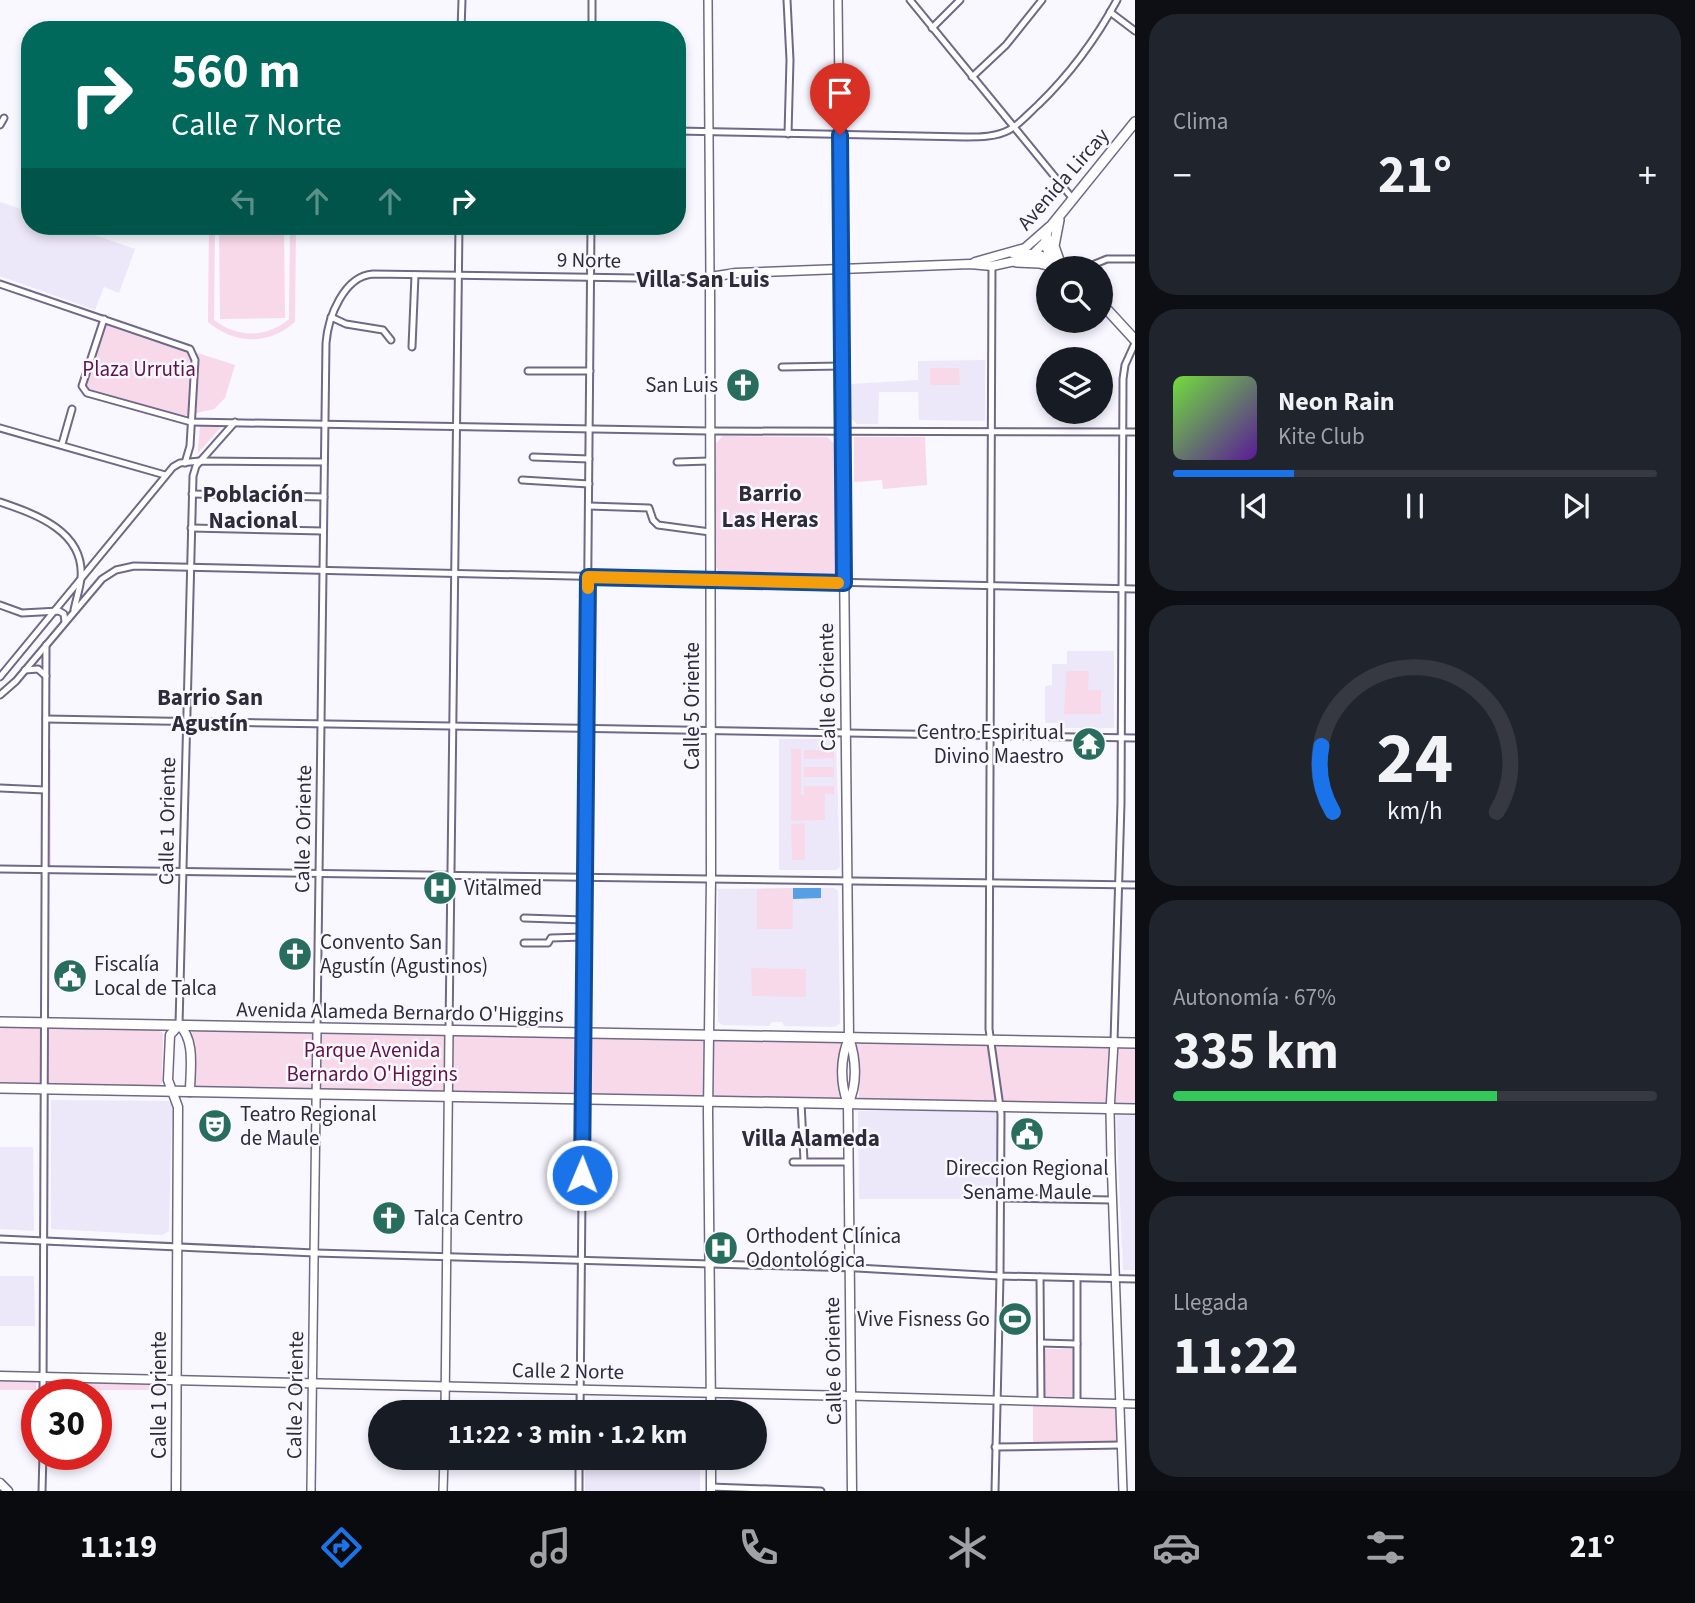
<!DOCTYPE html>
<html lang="es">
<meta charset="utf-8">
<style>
body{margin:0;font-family:"Source Sans 3",sans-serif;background:#20242c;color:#f1f3f6;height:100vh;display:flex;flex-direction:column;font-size:26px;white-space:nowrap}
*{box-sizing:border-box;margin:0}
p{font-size:23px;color:#9ea1a6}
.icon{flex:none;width:38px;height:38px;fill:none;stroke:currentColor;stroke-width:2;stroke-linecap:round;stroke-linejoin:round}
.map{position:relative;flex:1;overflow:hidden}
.side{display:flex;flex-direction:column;gap:14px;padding:14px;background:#0d0f14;width:560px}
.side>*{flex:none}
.top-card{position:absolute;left:21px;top:21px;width:665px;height:214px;border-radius:28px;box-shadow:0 4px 10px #0003;background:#00695c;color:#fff;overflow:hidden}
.controls{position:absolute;left:1036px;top:256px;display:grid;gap:14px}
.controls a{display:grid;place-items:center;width:77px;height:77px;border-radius:50%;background:#171b24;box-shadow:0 4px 10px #0003;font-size:35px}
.speed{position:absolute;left:21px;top:1379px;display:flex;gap:14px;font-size:35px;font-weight:700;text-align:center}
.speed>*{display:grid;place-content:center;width:91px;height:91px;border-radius:50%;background:#171b24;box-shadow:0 4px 10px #0003;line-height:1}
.speed .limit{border:10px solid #d22;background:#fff;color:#111}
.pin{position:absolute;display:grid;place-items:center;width:60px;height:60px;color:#fff;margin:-72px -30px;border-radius:50% 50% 50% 0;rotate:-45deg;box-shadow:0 0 7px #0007}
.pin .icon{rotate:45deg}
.me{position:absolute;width:77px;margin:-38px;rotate:1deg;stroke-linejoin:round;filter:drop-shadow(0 0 5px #0008)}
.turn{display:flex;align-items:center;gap:24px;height:147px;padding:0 35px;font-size:32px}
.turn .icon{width:91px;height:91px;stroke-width:2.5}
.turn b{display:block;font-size:49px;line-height:60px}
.lanes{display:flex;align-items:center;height:66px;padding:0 35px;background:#0003;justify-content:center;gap:35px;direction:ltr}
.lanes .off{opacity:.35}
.big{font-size:52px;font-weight:700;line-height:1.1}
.side .widget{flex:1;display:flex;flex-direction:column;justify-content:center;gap:10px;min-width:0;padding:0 24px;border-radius:28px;background:#20242c}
.side .dial{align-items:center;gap:0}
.dial svg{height:182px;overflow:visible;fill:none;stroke:#363941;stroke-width:7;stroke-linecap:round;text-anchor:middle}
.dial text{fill:#f1f3f6;stroke:none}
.song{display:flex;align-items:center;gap:21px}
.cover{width:84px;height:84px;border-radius:10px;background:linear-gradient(135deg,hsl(100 70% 55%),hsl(270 70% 35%))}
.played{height:7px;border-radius:4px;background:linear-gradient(90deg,#1a73e8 25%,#363941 25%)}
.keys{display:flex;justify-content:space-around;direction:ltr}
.heat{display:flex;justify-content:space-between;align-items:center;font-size:38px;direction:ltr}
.charge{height:10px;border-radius:5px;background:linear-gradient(90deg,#34c759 67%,#363941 0)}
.trip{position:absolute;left:368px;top:1400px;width:399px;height:70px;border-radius:35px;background:#171b24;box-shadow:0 4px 10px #0003;font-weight:700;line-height:70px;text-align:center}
.dock{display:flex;height:112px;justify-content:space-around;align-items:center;background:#090b0e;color:#9ea1a6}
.dock .icon{width:49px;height:49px}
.dock .selected{color:#1a73e8}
.dock b{font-size:32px;color:#f1f3f6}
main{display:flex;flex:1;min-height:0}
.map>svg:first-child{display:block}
.built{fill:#ece8fa}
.green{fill:#f7d9ea}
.water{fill:#55a0e5}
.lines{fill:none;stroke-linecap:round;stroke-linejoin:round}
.minor-casing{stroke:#706888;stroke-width:9}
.tertiary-casing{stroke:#706888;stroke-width:10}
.secondary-casing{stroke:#706888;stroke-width:11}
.primary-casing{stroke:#706888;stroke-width:12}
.minor{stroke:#fff;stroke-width:5}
.tertiary{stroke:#fff;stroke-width:7}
.secondary{stroke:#fff;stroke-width:8}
.primary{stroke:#fff;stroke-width:9}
.route-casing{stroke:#114b97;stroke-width:18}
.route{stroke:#1a73e8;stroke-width:12}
.slow{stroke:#f59e0b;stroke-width:12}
.labels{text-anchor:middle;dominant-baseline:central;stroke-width:5;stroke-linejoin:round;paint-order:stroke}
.street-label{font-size:21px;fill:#2f2c3a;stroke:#f9f7ff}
.park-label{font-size:21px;fill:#611349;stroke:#f9f7ff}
.poi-label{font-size:21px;fill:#2f2c3a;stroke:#f9f7ff;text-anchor:start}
.neighbourhood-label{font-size:23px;font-weight:bold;fill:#2f2c3a;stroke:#f9f7ff}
</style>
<main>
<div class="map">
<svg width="1135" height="1491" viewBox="0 0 1135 1491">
<rect width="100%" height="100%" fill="#f9f7ff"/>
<g class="built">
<polygon points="0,202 30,212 30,226 68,226 135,249 119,293 104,287 95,310 0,276"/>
<polygon points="985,360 985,421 919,420 918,392 879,392 878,424 857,424 851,418 851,384 918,380 918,361"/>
<polygon points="1067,651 1114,651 1114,728 1062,728 1062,723 1045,723 1045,686 1052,685 1052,664 1067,664"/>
<polygon points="779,739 833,739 836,742 840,867 836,870 779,870"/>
<polygon points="834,888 838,891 840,1023 835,1027 784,1026 782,1022 772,1022 769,1026 722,1025 718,1022 718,889"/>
<polygon points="51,1100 168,1101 172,1104 169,1231 162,1235 51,1229"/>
<polygon points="858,1111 998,1111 996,1199 859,1199"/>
<polygon points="1116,1112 1135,1113 1135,1270 1123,1270"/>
<polygon points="0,1147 33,1147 34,1231 0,1229"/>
<polygon points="0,1276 34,1276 35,1326 0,1326"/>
<polygon points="586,1400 697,1403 700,1405 700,1412 586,1412"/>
<rect x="585" y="1458" width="115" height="33"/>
</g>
<g class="green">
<path d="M209,226h6l-1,94c23,18 53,18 75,-1l1,-93h6l-1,96c-26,23 -60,23 -87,0z"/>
<polygon points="219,226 284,226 285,318 220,319"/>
<polygon points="107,324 235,365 225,398 214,409 183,416 86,388"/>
<polygon points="930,368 959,368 960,385 930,385"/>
<polygon points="200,425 221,427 198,453 198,450"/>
<polygon points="723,436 827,437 836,445 837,572 829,579 722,574 714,566 716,443"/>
<polygon points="854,437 925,437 927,485 883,489 882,480 854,482"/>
<polygon points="1066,671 1089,671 1088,690 1101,690 1101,714 1064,714"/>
<rect x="47" y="749" width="4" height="118"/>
<polygon points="791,749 801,749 801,795 804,794 804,786 834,786 834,794 825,794 825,820 791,821"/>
<polygon points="804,750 834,750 834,777 804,777 804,767 834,767 833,758 804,759"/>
<polygon points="805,823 805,860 792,860 791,824"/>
<polygon points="793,888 793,929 757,929 757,889"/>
<polygon points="751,968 806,969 806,997 752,996"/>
<polygon points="0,1027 160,1030 163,1034 162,1083 156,1088 0,1085"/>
<polygon points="195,1030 839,1042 841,1044 838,1067 841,1095 837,1099 198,1088 193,1084 192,1033"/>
<polygon points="860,1042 1135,1046 1135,1105 861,1099 859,1097 857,1045"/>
<polygon points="1045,1349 1073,1349 1074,1397 1044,1396"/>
<polygon points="0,1379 36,1380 36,1390 0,1390"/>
<polygon points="46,1380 168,1384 167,1390 46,1390"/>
<polygon points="1033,1403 1113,1406 1117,1410 1119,1442 1033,1444"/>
</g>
<polygon class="water" points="793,888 821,888 821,898 793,899"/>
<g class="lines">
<g class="minor-casing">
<g id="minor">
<polyline points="787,0 790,60 788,134"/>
<polyline points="910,0 1073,199"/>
<polyline points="1110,12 1135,31"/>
<polyline points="932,28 960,0"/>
<polyline points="461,30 462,0"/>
<polyline points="592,30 592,0"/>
<polyline points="972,77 1006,45 1042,0"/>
<polyline points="0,125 4,118"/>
<path d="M677,131l289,6c14,0 30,0 43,-7 11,-6 20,-17 29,-25 32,-31 58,-66 79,-105"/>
<polyline points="992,264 989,1029 1001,1114 1000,1276 995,1491"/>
<polyline points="1085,268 1107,259 1135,259"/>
<polyline points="0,284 190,349 195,360 190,446 185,463"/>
<polyline points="331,317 346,324 383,330 391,340"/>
<polyline points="104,319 82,386 87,393 191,422 709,431 1135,432"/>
<polyline points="412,347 415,275"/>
<polyline points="782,367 842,366"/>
<polyline points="528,371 590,371"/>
<polyline points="0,428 165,475"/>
<polyline points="62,444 72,409"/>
<polyline points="533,457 589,459"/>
<polyline points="677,462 709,461"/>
<polyline points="522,480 589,484"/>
<polyline points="192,494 324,497"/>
<path d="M0,502c35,12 85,29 81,76 -1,10 -5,22 -7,32"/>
<polyline points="589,506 649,508 653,520 658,525 710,532"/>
<polyline points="191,528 323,531"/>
<polyline points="0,605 22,613 59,611 64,614 65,622"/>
<polyline points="25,670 38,669 46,676"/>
<polyline points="0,677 173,467 180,463 200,461 324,462"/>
<polyline points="0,695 16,681 102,579 116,570 134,566 1135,589"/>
<polyline points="46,719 1135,738"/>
<polyline points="0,788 45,790"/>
<polyline points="0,869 1135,885"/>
<polyline points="524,918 584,920"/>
<polyline points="524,943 548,943 551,938 584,937"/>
<polyline points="179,1025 193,476 196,466 235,422"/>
<path d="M317,1028l9,-685c2,-26 18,-67 47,-69l327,5 10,-2"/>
<polyline points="449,1031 459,226"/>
<polyline points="1114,1042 1121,803 1123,379 1125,365 1135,343"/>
<polyline points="801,1103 804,1161"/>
<polyline points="793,1162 849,1162"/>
<polyline points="1000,1198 1112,1200"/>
<polyline points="0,1239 315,1253 857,1268 1000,1276 1135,1279"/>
<polyline points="1040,1277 1041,1400"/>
<polyline points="1041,1343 1077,1344"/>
<polyline points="43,1395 46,645"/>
<polyline points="1077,1402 1077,1278"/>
<polyline points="580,1412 591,226"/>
<polyline points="995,1447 1121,1445"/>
<polyline points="711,1487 821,1491"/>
<polyline points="42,1491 43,1454"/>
<polyline points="579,1491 579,1458"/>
</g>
</g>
<g class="tertiary-casing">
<g id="tertiary">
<polyline points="708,0 710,277"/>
<polyline points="838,0 841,269"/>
<polyline points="1114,1042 1110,1111 1111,1158 1123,1491"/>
<polyline points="851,1396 1135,1404"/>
<polyline points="445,1412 449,1031"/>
<polyline points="311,1491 317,1028"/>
<polyline points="443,1491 444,1458"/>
</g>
</g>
<g class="secondary-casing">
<g id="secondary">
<polyline points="975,262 1025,248 1049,227"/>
<path d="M841,269l8,769c7,20 9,46 -1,66"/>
<path d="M849,1038c-9,21 -9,45 -1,66l4,387"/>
<path d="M0,1376c284,8 567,12 851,20"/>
<polyline points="711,1412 708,1112 711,878 710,277 736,273 841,269 970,264 992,266 1029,258 1048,239"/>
<polyline points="711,1458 711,1491"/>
<polyline points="0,1483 8,1491"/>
<path d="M176,1491l2,-384 -10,-27 2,-45 9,-10c17,15 11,46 11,67"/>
</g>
</g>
<g class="primary-casing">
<g id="primary">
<polyline points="1059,220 1054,246 1060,263"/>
<polyline points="1013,253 1037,255 1053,260"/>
<polyline points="1016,262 1039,263 1059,268"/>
<path d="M1062,268c-12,-11 -19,-20 -15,-37l88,-109"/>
<polyline points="1101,303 1135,340"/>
<polyline points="0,1022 1135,1043"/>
<polyline points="0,1088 1135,1109"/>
</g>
</g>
<use href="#minor" class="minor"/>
<use href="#tertiary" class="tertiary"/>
<use href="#secondary" class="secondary"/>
<use href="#primary" class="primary"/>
</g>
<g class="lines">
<g class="route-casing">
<polyline id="route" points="582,1175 588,577 844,583 840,135"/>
</g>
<use href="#route" class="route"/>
<polyline class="slow" points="588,588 588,577 838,583"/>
</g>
<defs>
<g id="church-disc" transform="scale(1.75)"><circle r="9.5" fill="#296d5e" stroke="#f9f7ff"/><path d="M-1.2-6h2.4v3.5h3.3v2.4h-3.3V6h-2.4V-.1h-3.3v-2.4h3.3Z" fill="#fff"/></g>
<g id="temple-disc" transform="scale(1.75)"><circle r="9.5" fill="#296d5e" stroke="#f9f7ff"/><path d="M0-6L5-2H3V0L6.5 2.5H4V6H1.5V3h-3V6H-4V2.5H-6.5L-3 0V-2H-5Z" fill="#fff"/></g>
<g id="hospital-disc" transform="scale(1.75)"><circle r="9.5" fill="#296d5e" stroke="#f9f7ff"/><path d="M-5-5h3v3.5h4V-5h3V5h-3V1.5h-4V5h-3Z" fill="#fff"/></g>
<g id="civic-disc" transform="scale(1.75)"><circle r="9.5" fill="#296d5e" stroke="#f9f7ff"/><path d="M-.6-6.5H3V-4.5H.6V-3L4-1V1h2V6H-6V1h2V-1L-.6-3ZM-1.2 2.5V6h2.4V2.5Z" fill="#fff"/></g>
<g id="theatre-disc" transform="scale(1.75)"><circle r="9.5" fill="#296d5e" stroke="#f9f7ff"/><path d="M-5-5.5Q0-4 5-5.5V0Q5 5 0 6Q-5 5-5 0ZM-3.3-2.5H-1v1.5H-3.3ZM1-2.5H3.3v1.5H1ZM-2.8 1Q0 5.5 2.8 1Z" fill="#fff"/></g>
<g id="stadium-disc" transform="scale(1.75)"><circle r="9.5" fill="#296d5e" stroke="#f9f7ff"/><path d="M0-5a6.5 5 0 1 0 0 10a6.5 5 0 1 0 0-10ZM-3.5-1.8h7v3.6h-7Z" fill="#fff"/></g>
</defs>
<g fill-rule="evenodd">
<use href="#church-disc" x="743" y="385"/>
<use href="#temple-disc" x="1089" y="744"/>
<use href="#hospital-disc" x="440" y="888"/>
<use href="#church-disc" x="295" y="954"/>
<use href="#civic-disc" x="70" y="976"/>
<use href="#theatre-disc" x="215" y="1126"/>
<use href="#civic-disc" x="1027" y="1134"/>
<use href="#church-disc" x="389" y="1218"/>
<use href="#hospital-disc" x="721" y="1248"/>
<use href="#stadium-disc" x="1015" y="1319"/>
</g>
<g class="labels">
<g class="street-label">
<text transform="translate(1063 179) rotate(-49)">Avenida Lircay</text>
<text transform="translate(589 260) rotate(1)">9 Norte</text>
<text transform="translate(827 687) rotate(-91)">Calle 6 Oriente</text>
<text transform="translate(692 706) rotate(-90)">Calle 5 Oriente</text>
<text transform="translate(167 821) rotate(-89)">Calle 1 Oriente</text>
<text transform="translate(303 829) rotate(-89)">Calle 2 Oriente</text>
<text transform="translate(400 1012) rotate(1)">Avenida Alameda Bernardo O'Higgins</text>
<text transform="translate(833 1361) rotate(-91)">Calle 6 Oriente</text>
<text transform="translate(568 1371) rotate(1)">Calle 2 Norte</text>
<text transform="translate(159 1395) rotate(-90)">Calle 1 Oriente</text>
<text transform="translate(295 1395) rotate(-89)">Calle 2 Oriente</text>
</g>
<g class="park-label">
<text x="139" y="369">Plaza Urrutia</text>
<text x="372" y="1050">Parque Avenida<tspan x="372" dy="24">Bernardo O'Higgins</tspan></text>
</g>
<g class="poi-label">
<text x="718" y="385" text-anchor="end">San Luis</text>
<text x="1064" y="732" text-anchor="end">Centro Espiritual<tspan x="1064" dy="24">Divino Maestro</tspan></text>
<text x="464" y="888">Vitalmed</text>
<text x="320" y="942">Convento San<tspan x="320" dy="24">Agustín (Agustinos)</tspan></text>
<text x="94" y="964">Fiscalía<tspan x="94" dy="24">Local de Talca</tspan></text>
<text x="240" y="1114">Teatro Regional<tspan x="240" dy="24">de Maule</tspan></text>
<text x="1027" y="1168" text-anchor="middle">Direccion Regional<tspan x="1027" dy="24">Sename Maule</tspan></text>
<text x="414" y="1218">Talca Centro</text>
<text x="746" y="1236">Orthodent Clínica<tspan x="746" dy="24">Odontológica</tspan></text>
<text x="990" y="1319" text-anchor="end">Vive Fisness Go</text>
</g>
<g class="neighbourhood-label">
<text x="703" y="279">Villa San Luis</text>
<text x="770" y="493">Barrio<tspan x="770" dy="26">Las Heras</tspan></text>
<text x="253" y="494">Población<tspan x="253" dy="26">Nacional</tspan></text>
<text x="210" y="697">Barrio San<tspan x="210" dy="26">Agustín</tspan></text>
<text x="811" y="1138">Villa Alameda</text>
</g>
</g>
</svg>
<div class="controls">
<a><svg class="icon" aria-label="search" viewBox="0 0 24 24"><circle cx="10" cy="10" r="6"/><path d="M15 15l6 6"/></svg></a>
<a><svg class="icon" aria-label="layers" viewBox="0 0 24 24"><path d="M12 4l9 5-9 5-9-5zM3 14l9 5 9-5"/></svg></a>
</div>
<div class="speed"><div class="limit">30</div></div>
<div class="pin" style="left:840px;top:135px;background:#d93025"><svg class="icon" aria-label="arrive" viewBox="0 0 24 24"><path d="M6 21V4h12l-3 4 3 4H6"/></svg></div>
<svg class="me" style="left:582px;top:1175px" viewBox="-20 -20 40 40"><circle r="17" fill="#1a73e8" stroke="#fff" stroke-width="3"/><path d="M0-11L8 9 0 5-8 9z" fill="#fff"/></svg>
<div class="trip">11:22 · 3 min · 1.2 km</div>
<div class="top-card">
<div class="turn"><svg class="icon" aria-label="right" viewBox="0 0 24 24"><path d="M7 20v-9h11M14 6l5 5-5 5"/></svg><div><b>560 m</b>Calle 7 Norte</div></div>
<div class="lanes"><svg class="icon off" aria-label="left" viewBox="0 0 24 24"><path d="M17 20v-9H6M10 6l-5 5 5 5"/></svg><svg class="icon off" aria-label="ahead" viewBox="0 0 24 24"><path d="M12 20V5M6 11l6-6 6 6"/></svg><svg class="icon off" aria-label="ahead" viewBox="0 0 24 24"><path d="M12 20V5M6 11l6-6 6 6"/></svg><svg class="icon" aria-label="right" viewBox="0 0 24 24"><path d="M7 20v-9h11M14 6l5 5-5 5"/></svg></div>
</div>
</div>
<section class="side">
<div class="widget"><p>Clima</p>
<div class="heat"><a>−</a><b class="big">21°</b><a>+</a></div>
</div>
<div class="widget">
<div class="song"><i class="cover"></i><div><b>Neon Rain</b><p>Kite Club</p></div></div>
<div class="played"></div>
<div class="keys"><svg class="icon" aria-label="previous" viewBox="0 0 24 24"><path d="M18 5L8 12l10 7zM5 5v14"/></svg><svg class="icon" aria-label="pause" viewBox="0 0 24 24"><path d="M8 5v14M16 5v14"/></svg><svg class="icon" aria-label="next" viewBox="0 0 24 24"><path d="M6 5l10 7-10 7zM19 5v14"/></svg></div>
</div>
<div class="widget dial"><svg viewBox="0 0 100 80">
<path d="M14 69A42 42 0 1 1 86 69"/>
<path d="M14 69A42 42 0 0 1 9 40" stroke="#1a73e8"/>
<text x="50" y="56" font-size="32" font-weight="700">24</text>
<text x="50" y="72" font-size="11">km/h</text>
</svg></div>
<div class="widget"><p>Autonomía · 67%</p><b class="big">335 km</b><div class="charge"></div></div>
<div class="widget"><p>Llegada</p><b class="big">11:22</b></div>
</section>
</main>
<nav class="dock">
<b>11:19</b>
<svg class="icon selected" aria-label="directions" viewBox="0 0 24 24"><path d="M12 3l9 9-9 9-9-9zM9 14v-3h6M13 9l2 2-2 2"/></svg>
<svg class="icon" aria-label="music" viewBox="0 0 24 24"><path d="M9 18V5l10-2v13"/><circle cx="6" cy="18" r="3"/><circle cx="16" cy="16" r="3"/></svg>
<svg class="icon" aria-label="phone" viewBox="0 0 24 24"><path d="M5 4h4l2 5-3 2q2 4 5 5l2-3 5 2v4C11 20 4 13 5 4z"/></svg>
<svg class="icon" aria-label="climate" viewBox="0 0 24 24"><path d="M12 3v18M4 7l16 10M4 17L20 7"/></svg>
<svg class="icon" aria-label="car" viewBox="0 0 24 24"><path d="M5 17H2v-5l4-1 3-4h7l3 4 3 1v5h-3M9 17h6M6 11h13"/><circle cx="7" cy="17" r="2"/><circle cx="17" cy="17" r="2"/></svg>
<svg class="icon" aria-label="filters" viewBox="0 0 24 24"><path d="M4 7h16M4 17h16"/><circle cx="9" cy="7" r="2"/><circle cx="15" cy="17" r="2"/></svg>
<b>21°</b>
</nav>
